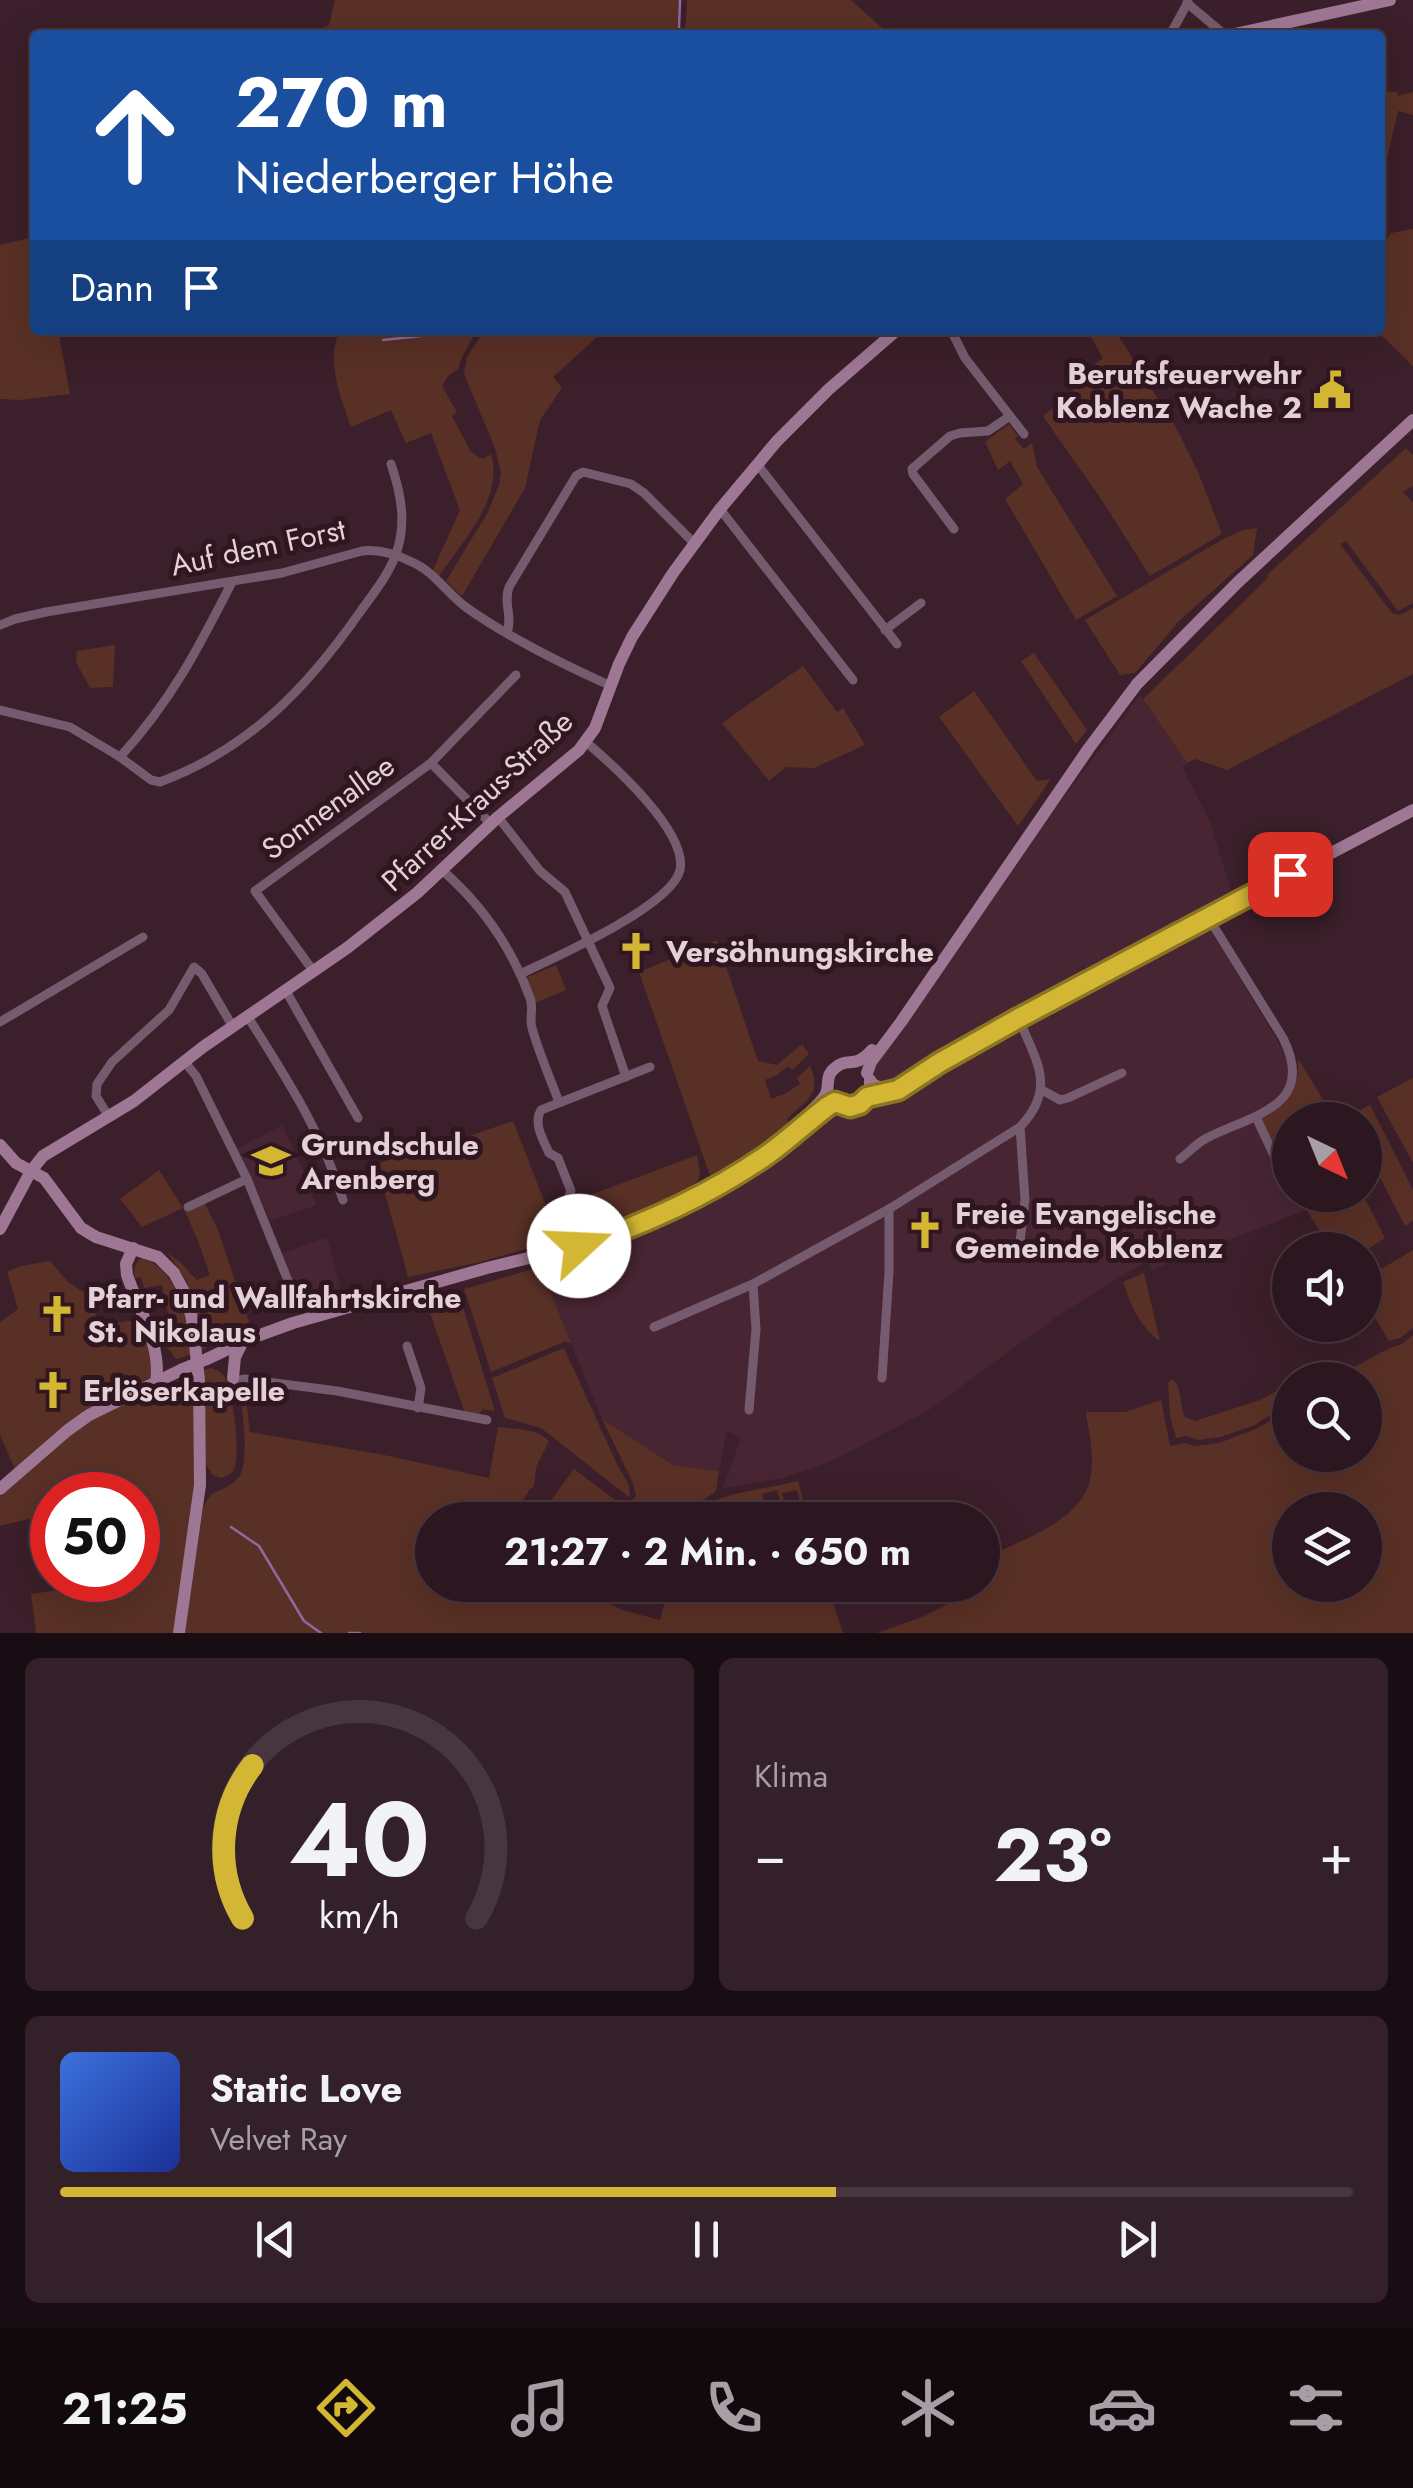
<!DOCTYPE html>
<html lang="de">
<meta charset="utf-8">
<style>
body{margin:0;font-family:Jost,sans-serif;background:#342029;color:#f1f3f6;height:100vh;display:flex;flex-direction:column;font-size:38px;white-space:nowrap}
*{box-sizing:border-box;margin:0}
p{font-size:32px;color:#a69fa5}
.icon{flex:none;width:55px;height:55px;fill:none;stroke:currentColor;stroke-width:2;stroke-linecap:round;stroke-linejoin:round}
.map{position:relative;height:1633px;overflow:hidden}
.panel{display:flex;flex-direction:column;gap:25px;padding:25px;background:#180d12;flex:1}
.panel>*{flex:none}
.guide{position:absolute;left:30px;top:30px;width:1355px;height:305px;border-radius:10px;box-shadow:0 10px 40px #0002,0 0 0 2px #48363e;background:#1a4fa0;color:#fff;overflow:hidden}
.needle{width:65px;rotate:137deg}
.fabs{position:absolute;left:1272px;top:1102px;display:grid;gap:20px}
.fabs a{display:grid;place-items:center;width:110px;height:110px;border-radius:50%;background:#2c1720;box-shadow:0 10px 40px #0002,0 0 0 2px #48363e;font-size:50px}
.speed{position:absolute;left:30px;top:1472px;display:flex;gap:20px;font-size:50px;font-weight:700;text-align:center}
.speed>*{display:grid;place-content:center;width:130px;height:130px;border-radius:50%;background:#2c1720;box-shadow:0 10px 40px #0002,0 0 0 2px #48363e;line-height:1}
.speed .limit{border:15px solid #d22;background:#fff;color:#111}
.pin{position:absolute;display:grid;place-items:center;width:85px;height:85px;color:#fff;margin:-42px;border-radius:20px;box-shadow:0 5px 15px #0006}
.me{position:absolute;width:110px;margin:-55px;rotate:70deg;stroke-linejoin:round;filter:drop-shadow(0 0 8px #0008)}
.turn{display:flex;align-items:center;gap:35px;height:210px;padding:0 40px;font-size:45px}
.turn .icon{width:130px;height:130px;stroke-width:2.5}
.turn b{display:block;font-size:70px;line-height:85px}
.then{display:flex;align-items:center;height:95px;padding:0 40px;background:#0003;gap:20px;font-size:38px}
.big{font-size:75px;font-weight:700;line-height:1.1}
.panel .card{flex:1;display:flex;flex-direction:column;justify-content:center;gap:15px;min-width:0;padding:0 35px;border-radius:15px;background:#342029}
.panel .dial{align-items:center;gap:0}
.dial svg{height:260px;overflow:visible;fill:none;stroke:#48363e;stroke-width:7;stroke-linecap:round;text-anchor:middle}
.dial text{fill:#f1f3f6;stroke:none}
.song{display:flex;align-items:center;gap:30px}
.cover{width:120px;height:120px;border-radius:15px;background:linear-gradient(135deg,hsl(220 70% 55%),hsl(230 70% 35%))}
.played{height:10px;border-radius:5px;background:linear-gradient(90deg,#d4b635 60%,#48363e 60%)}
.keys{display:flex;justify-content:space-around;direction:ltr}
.heat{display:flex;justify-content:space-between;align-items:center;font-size:55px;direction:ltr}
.panel .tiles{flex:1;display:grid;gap:25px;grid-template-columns:1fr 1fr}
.card:last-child{grid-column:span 2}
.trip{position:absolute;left:415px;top:1502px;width:585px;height:100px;border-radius:50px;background:#2c1720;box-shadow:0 10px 40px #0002,0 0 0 2px #48363e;font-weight:700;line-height:100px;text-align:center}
.tab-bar{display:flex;height:160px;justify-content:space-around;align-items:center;background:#12090d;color:#a69fa5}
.tab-bar .icon{width:70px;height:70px}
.tab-bar .on{color:#d4b635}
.tab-bar b{font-size:45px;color:#f1f3f6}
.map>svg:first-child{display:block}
.built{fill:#482533}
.green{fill:#593025;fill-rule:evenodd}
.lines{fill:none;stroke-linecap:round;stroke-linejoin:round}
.stream{stroke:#8f699f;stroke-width:2.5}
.street{stroke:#745c6e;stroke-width:9}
.secondary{stroke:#9e7794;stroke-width:12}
.secondary-bridge{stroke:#9e7794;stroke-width:12}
.route-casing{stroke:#8a7622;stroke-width:25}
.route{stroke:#d4b635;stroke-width:18}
.labels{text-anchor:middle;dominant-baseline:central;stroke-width:10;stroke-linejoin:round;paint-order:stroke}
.poi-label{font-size:30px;font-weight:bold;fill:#e4d1d7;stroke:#301620;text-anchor:start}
.street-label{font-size:30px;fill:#e4d1d7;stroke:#301620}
</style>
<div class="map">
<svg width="1413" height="1633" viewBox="0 0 1413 1633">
<rect width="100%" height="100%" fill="#3b1f2a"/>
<g class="built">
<polygon points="1140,695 1187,763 1182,767 1209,819 1233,896 1201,914 1286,1055 1290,1072 1285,1086 1277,1099 1257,1113 1290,1182 1290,1195 1297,1195 1305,1210 1152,1270 1148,1260 1059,1315 929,1410 834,1460 780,1479 723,1488 741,1437 727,1431 719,1471 673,1465 602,1419 538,1263 597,1248 653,1225 785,1157 833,1112 842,1114 864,1108 871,1069 1040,829"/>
<polygon points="282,1125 305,1174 316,1205 271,1221 237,1149"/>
<polygon points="327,1237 341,1289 311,1299 295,1289 282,1254"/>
</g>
<g class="green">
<polygon points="335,0 679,0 677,35 305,35 307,28 321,29 329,25"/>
<polygon points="687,0 851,0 890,35 685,35"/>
<polygon points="1380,91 1397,92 1398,96 1413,92 1413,115 1398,111 1387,158 1380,135"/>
<polygon points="1413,229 1413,366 1376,330 1380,330 1380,248 1391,233"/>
<polygon points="29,238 35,256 35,330 58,330 70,394 19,400 0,399 0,245"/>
<path d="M341,330h136l-14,25 -5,14 -10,7 -6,10 15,26 -5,4 19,36 11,7 9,-5c13,45 -29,88 -52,122l-6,-6 27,-60 -29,-77 -25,10 -15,-33 -40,17c-10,-29 -27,-69 -10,-97z"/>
<polygon points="485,330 605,330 553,377 562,388 540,420 525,488 462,596 446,581 488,512 499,485 501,473 495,448 464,374 467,357"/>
<polygon points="1087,330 1115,330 1178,431 1198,472 1222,534 1150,576 1101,499 1043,416 1074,392 1071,383 1103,358"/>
<polygon points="1009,424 1018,436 1015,439 1024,449 1032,443 1037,467 1117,596 1076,620 1005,499 1023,484 1010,461 998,470 985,442"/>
<polygon points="1406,448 1413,455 1413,486 1403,492 1413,502 1413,603 1398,611 1346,541 1340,544 1392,613 1400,615 1413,608 1413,674 1227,770 1195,759 1187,763 1143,699 1267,579 1268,574"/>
<polygon points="1257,528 1253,555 1179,621 1135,673 1120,675 1085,620 1225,538 1243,530"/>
<polygon points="115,645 113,687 90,688 76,662 77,651"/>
<polygon points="1034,653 1087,730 1076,744 1021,661"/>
<polygon points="803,666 837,712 843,708 865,745 814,768 786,767 769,781 722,723"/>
<polygon points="974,691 1037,781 1051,779 1018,826 939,717"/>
<path d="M717,940l41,121 19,4 25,-21 7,10 -17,16 -4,-4 -11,9 -12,5 6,19 15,-6 14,-9 -3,-6 13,-12c13,27 -4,35 -23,53l2,5 -26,20 -53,32 -71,-204z"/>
<polygon points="556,965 566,990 535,1003 525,978"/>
<path d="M1298,1059l38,61h-46v62l-29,-59 1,-4c26,-14 38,-31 36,-60z"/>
<polygon points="1413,1078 1413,1163 1377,1097"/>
<polygon points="1370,1105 1413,1190 1413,1221 1405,1226 1365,1148 1365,1120 1351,1120 1349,1117"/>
<polygon points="513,1121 545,1203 550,1242 480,1262 408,1277 377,1164 410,1152 408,1143 421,1137 438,1145 446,1144"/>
<polygon points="697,1155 700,1174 696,1184 626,1219 580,1234 569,1203"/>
<polygon points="159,1170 183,1208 142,1227 120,1199"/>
<polygon points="1297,1195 1363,1195 1385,1238 1365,1251 1332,1250"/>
<polygon points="204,1202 218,1230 250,1325 229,1332 200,1352 193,1298 186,1280 167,1252 182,1264 197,1280 210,1275 198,1241 185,1211"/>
<polygon points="1413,1250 1413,1328 1400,1338 1389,1341 1365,1301 1365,1279"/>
<path d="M143,1257c39,20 43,58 50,97l-17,5 -18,-24 14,-4 -10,-46 -18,3 -3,-11 -6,1c-2,-10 0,-15 8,-21z"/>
<polygon points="50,1261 69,1283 87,1294 100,1325 136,1320 148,1346 154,1372 149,1378 87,1409 15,1469 0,1435 0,1322 18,1309 7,1272 21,1266"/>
<polygon points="540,1267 571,1343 564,1342 491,1372 464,1289"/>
<path d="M1144,1273l16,68c-21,-15 -29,-35 -37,-59z"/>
<polygon points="458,1291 495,1411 483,1409 478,1415 465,1413 424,1296"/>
<path d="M1413,1335v298h-536l45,-16 50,-25 -2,-7h12l1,-27c34,-16 95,-35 106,-75 7,-23 0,-49 -3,-71h39l36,-12 9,46 15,-3 10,3 24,-3 37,-14 34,-20v46h75v-75h-35l58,-31 14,-5zM1290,1510h75v75h-75z"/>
<polygon points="564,1348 617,1464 629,1485 630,1498 541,1428 505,1418 492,1378"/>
<path d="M211,1368c10,3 14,7 17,17 5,15 13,69 6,84 -3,6 -7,7 -13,9l-8,-3 -7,-10 -3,-95z"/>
<polygon points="195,1374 195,1491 175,1633 36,1633 31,1594 80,1587 84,1580 138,1580 138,1495 52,1495 52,1513 0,1526 0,1497 90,1419"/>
<path d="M1173,1379c10,12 6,24 12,38l10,4 65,-21 30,-16v18l-35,23 -34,12 -23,3 -12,-4 -10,2 -6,-22 -2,-34z"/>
<path d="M245,1388l5,44 134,23 105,23 9,-51c18,2 37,1 51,14l-13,26 -2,19 -4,3 -19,31h-79v65h144l46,25 38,10 9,-35h117l5,16 13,-4 -3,-12h6l3,9 13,-4 -1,-5h5l16,48h-658l18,-124c8,-23 20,-15 34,-30 14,-13 5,-67 3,-86z"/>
<path d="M602,1419l71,46 46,6 -3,20c-14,10 -40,28 -56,29l-28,-20 4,-4 -3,-13z"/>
<polygon points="574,1469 642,1520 564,1520 546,1507"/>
<path d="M798,1481l10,39h-3l-8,-30 -15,3 8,27h-5l-8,-30 -15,4 7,26h-88c33,-28 76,-29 117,-39z"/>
</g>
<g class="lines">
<g class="stream">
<polyline points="679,28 680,0"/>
<polyline points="383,340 421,336 442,330"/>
<polyline points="231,1527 259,1546 304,1621 321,1633"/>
<polyline points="349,1633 360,1633"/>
</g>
<g class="street">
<polyline points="1187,3 1225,35"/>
<polyline points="1170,35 1188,2"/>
<polyline points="951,330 965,358 1024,434"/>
<polyline points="757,464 897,644"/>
<polyline points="720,509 853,680"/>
<polyline points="954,529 913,474 912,469 950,436 960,433 988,431 1010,416"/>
<path d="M0,625l15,-6 31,-7 236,-39 80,-22c17,-2 36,4 52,12 20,9 35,32 53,45 44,31 95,56 144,78"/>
<polyline points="885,630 921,603"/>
<path d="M507,632c6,-15 -4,-29 2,-45l67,-111 7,-4 48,12 13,9 51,51"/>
<path d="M0,710l70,17 50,30 31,23 9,2c89,-33 147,-94 200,-170 13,-18 29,-38 36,-58 11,-31 5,-60 -5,-90"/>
<path d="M120,757c51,-56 78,-108 112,-175"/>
<polyline points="498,817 540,871 565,892 610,988 602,1006 626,1077"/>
<polyline points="490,823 431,763 516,675"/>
<path d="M442,870c40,35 70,78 88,128 4,10 -1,20 2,30 7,25 18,50 27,74"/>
<polyline points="314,972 255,891 431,763"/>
<path d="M520,974c34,-16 152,-68 160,-104 8,-38 -67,-105 -94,-128"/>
<polyline points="286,991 358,1118"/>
<path d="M248,1017c37,59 74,115 95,183"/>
<polyline points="0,1022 143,937"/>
<polyline points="184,1061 196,1076 247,1179 297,1303"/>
<polyline points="1042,1090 1060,1100 1068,1098 1122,1073"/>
<polyline points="109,1117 96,1096 97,1084 112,1062 169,1010 194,967 202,974 233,1027"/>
<polyline points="1256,1117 1286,1181"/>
<path d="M1180,1159c8,-6 16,-15 25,-20 45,-24 113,-31 78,-101l-75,-121"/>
<polyline points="188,1207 247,1179"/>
<path d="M579,1246l-14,-40 6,-15 -13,-33 -9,-5c-6,-14 -16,-29 -8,-43l109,-43"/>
<polyline points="1019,1250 1025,1200 1020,1127"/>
<path d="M654,1327l99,-43 136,-75 131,-82c38,-40 15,-67 -1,-108"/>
<polyline points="407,1346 421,1388 418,1408"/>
<polyline points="882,1378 889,1272 889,1209"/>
<polyline points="234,1381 245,1379 337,1391 487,1420"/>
<polyline points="749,1410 756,1329 753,1284"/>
</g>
<g class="secondary">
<polyline points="1230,35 1390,0"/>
<polyline points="867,1073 871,1062 901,1022 1089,748 1137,684 1237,583 1413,420"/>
<polyline points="871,1083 880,1088 889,1087 939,1063 1105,972 1413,810"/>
<path d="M831,1098l14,9c17,0 26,-10 25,-27"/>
<path d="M811,1111c6,-6 14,-12 16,-20 2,-9 -1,-16 8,-23 14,-12 19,2 37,-18"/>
<polyline points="0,1145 16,1163 44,1178 81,1228 96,1237 158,1257 174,1273 186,1295 192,1319 199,1380 200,1485 179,1633"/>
<polyline points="0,1229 31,1171 43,1156 134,1101 203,1047 347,948 417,893 498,817 579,750 595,728 619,664 632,637 673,573 720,509 777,441 829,389 897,330"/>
<path d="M133,1248l-7,16 1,11c11,33 35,71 29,107"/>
<polyline points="207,1359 249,1339 293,1323 487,1268 579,1246 652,1220 692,1200 757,1162 835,1102"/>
<polyline points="233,1378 235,1357 242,1343"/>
<polyline points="0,1489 68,1430 89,1415 183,1369"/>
</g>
<polyline class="secondary-bridge" points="183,1369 207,1359"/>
</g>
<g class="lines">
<g class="route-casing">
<path id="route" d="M579,1246c67,-22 130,-51 188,-91 21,-15 40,-33 61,-49l7,-4 15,5 10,-3 7,-7 31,-7 41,-27 80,-45 271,-144"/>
</g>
<use href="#route" class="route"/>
</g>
<defs>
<g id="civic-bare" transform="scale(3)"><path d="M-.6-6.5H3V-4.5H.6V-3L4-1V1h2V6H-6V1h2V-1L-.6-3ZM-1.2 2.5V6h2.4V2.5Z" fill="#d4b635" stroke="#301620" stroke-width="2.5" paint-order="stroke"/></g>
<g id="church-bare" transform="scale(3)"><path d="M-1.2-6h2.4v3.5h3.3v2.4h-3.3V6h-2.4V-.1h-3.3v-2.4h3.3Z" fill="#d4b635" stroke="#301620" stroke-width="2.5" paint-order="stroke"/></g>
<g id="school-bare" transform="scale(3)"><path d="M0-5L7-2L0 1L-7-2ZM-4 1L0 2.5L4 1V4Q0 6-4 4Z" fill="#d4b635" stroke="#301620" stroke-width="2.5" paint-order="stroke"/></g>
</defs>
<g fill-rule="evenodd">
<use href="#civic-bare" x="1332" y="390"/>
<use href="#church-bare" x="636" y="951"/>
<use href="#school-bare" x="271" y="1161"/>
<use href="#church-bare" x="925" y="1230"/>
<use href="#church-bare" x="57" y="1314"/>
<use href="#church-bare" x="53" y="1390"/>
</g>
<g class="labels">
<g class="poi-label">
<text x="1302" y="373" text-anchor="end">Berufsfeuerwehr<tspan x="1302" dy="34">Koblenz Wache 2</tspan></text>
<text x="666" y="951">Versöhnungskirche</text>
<text x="301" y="1144">Grundschule<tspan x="301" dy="34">Arenberg</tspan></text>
<text x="955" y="1213">Freie Evangelische<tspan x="955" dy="34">Gemeinde Koblenz</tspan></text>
<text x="87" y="1297">Pfarr- und Wallfahrtskirche<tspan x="87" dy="34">St. Nikolaus</tspan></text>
<text x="83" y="1390">Erlöserkapelle</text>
</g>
<g class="street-label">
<text transform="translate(258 547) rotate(-12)">Auf dem Forst</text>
<text transform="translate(477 801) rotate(-43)">Pfarrer-Kraus-Straße</text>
<text transform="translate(328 807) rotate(-36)">Sonnenallee</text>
</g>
</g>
</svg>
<div class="fabs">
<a><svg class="needle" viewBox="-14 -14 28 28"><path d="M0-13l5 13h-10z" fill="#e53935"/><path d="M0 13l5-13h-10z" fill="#a69fa5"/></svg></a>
<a><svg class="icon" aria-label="sound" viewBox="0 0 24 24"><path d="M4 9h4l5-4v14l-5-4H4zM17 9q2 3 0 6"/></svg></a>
<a><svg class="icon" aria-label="search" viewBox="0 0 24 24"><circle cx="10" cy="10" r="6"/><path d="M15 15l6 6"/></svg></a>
<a><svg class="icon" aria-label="layers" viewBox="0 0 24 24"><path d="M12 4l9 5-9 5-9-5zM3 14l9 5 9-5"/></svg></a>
</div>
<div class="speed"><div class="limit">50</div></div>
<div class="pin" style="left:1290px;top:874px;background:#d93025"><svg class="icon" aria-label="arrive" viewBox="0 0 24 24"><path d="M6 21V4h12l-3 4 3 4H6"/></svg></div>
<svg class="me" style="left:579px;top:1246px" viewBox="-20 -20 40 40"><circle r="19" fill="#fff"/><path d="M0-13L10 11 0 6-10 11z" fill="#d4b635"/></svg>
<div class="trip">21:27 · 2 Min. · 650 m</div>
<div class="guide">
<div class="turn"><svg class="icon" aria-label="ahead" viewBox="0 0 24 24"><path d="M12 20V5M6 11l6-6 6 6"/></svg><div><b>270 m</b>Niederberger Höhe</div></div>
<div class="then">Dann<svg class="icon" aria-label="arrive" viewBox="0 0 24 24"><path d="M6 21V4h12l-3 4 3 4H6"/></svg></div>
</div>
</div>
<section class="panel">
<div class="tiles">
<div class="card dial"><svg viewBox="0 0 100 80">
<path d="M14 69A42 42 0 1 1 86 69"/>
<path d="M14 69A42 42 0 0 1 17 22" stroke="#d4b635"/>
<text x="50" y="56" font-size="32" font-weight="700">40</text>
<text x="50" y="72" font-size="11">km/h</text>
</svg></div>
<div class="card"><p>Klima</p>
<div class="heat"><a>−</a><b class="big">23°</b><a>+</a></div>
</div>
<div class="card">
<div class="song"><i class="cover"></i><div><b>Static Love</b><p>Velvet Ray</p></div></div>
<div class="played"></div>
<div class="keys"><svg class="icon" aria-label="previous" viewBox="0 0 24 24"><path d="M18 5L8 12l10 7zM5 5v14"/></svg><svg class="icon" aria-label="pause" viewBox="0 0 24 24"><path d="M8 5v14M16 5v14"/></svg><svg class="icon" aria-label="next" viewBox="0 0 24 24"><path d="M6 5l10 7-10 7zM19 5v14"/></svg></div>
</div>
</div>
</section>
<nav class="tab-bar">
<b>21:25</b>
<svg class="icon on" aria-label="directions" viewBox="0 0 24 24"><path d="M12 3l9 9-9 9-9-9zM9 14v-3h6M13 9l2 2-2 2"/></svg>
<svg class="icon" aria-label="music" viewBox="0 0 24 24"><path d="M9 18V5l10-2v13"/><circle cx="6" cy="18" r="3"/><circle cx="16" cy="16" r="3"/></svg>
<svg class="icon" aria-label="phone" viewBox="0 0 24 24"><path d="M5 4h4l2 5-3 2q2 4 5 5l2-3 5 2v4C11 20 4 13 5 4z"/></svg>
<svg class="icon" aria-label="climate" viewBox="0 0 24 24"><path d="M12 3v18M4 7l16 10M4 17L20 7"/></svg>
<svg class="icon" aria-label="car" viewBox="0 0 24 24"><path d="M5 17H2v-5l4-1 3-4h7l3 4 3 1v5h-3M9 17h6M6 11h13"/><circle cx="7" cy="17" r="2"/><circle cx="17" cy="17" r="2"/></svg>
<svg class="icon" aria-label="filters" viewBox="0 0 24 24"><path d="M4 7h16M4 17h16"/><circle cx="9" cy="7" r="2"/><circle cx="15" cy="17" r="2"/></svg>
</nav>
